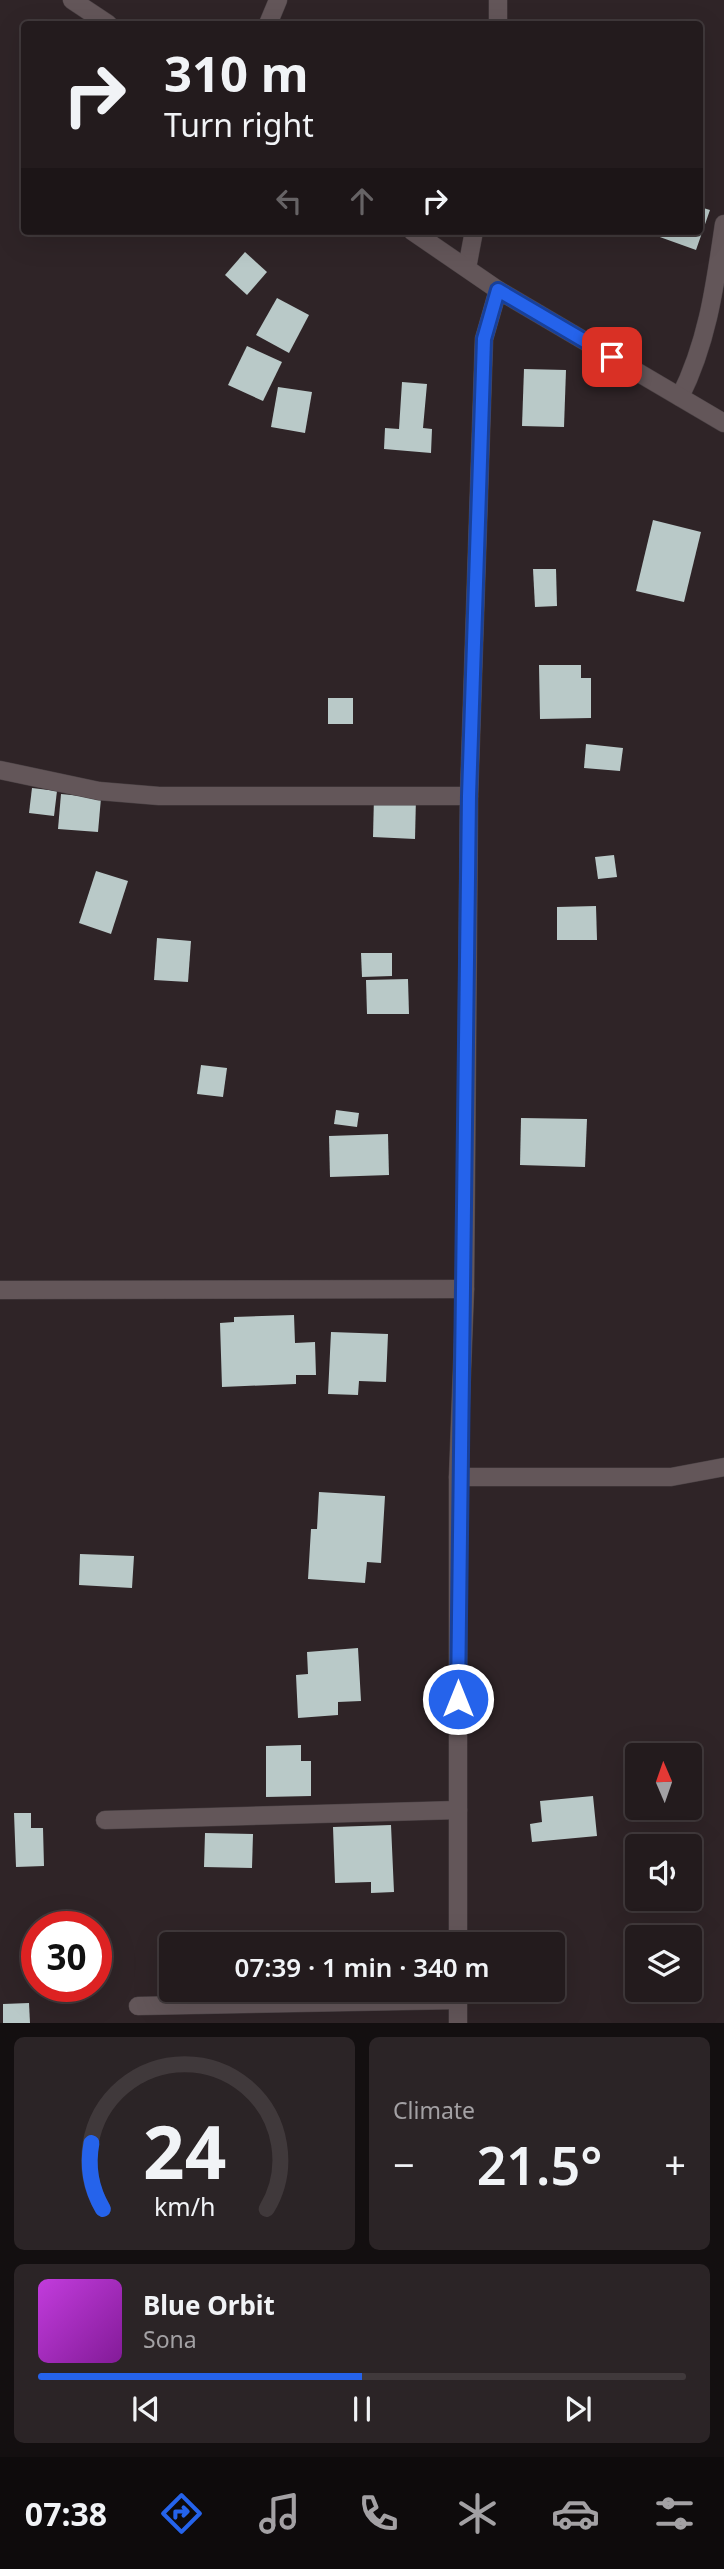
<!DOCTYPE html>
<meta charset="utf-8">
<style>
body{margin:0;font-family:"Noto Sans",sans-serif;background:#2b2426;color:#f1f3f6;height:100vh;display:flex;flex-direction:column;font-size:26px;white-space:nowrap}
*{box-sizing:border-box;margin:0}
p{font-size:23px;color:#a3a1a4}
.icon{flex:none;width:38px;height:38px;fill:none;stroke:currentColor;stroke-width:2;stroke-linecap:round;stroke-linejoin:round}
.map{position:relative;height:2023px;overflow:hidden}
.panel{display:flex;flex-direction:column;gap:14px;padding:14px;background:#130f10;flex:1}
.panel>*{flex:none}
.hud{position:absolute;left:21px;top:21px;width:682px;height:214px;border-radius:7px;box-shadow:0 7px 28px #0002,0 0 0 2px #40393b;background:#231b1d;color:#f1f3f6;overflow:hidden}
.needle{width:46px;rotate:358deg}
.controls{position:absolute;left:625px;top:1743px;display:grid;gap:14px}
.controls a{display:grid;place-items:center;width:77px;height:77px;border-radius:7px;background:#231b1d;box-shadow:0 7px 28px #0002,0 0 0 2px #40393b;font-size:35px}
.speed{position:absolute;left:21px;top:1911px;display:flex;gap:14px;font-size:35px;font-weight:700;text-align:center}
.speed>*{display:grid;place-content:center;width:91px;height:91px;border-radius:50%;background:#231b1d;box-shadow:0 7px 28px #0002,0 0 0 2px #40393b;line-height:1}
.speed .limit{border:10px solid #d22;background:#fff;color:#111}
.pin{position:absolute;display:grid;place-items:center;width:60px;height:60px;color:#fff;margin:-30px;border-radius:14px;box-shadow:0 4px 10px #0006}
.me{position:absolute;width:77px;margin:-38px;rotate:0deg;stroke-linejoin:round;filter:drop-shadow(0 0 5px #0008)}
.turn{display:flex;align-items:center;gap:24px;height:147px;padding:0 28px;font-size:32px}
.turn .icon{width:91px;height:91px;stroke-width:2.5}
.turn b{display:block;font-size:49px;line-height:60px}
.lanes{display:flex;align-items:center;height:66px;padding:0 28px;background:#0003;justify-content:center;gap:35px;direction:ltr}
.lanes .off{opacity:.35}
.big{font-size:52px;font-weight:600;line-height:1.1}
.panel .tile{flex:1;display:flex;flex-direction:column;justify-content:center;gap:10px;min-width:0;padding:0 24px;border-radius:10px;background:#2b2426}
.panel .dial{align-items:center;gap:0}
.dial svg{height:182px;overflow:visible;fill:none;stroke:#40393b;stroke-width:7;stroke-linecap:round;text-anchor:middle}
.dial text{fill:#f1f3f6;stroke:none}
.song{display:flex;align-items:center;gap:21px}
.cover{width:84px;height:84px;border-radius:10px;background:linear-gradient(135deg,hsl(290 70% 55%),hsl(290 70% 35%))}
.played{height:7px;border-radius:4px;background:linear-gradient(90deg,#2563eb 50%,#40393b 50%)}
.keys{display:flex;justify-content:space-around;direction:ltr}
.heat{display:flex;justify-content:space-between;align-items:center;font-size:38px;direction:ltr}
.panel .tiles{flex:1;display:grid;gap:14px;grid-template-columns:1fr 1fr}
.tile:last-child{grid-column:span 2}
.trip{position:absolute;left:159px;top:1932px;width:406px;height:70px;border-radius:7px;background:#231b1d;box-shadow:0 7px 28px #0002,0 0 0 2px #40393b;font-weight:600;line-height:70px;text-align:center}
.tabs{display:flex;height:112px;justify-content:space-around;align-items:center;background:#0e0b0c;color:#a3a1a4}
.tabs .icon{width:49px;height:49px}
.tabs .on{color:#2563eb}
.tabs b{font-size:32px;color:#f1f3f6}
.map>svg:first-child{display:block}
.building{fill:#b9c9c8}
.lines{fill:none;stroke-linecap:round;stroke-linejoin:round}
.minor-casing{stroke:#4a4144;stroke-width:19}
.tertiary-casing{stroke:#4a4144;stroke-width:19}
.minor{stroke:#635659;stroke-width:18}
.tertiary{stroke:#635659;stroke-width:18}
.route-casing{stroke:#184099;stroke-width:18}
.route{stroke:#2563eb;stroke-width:12}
</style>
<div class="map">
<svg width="724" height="2023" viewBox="0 0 724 2023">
<rect width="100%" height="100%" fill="#2f2427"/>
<g class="building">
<polygon points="700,207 710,210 696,250 657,236 659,231 700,231"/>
<polygon points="245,252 267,272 247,295 225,275"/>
<polygon points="277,298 309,315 289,353 256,335"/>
<polygon points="247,346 282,362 263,401 228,385"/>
<polygon points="524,369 566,370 564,427 522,426"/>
<polygon points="402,382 427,384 423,428 432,429 431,453 384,449 385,428 399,429"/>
<polygon points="278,387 312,392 305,433 271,427"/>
<polygon points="653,520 701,532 684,602 636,591"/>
<polygon points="533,569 556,569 557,606 535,607"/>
<polygon points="539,665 581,665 581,678 591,678 591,718 540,719"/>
<rect x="328" y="698" width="25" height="26"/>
<polygon points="586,744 623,748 620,771 584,768"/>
<polygon points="32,788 57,791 54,816 29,813"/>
<polygon points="61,794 101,798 98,832 58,829"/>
<polygon points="374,796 416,797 415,839 373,837"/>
<polygon points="614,855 617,877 598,879 595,857"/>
<polygon points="96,871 128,881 111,934 79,923"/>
<polygon points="596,906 597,940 557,940 557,907"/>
<polygon points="157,938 191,941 188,982 154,980"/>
<polygon points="361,953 392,953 392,976 362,977"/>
<polygon points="408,979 409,1014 367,1014 366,980"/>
<polygon points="201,1065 227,1068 223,1097 197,1094"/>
<polygon points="336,1110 359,1113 357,1127 334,1124"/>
<polygon points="521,1118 587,1119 585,1167 520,1165"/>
<polygon points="388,1134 389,1175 330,1177 329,1136"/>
<polygon points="294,1315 295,1343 315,1342 316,1375 296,1375 296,1384 222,1387 220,1323 234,1322 234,1317"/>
<polygon points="331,1332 388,1334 386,1382 359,1381 358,1395 328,1394"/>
<polygon points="319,1492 385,1496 381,1563 367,1562 365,1583 308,1579 311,1529 317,1529"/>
<polygon points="80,1554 134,1556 132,1588 79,1585"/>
<polygon points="358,1648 361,1701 338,1702 338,1715 298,1718 296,1675 308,1674 307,1652"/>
<polygon points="301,1745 301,1761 311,1761 311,1796 266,1797 266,1746"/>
<polygon points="593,1796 597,1836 532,1842 530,1824 542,1822 540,1801"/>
<polygon points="14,1813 31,1813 31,1828 43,1828 44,1866 16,1867"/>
<polygon points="391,1825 394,1892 371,1893 371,1882 335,1883 333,1827"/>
<polygon points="205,1833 253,1834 252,1868 204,1867"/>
<polygon points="29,2003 30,2023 3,2023 3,2004"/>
</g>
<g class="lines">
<g class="minor-casing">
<g id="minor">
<polyline points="268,24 278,0"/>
<polyline points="498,24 498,0"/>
<polyline points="467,268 474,231"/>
<path d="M680,397c28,-56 35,-112 44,-173"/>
<polyline points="0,770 99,791 159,796 469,796"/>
<polyline points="0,1290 465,1289"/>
<polyline points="458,1477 671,1477 724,1467"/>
<polyline points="105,1820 458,1810"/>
<polyline points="458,1944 458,1477 465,1289 469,796 484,339 498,290"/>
<polyline points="138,2006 458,2000"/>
<polyline points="458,2023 458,1990"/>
</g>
</g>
<g class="tertiary-casing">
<g id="tertiary">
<polyline points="72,0 108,24"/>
<polyline points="412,231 498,290 724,423"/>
</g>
</g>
<use href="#minor" class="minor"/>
<use href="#tertiary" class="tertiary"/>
</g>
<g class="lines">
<g class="route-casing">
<polyline id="route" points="458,1699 469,796 484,339 498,290 612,357"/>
</g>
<use href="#route" class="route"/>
</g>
</svg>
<div class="controls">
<a><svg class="needle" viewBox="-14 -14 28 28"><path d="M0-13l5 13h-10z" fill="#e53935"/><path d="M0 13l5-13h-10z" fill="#a3a1a4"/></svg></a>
<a><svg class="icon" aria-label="sound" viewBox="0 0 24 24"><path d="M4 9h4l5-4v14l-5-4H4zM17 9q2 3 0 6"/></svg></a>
<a><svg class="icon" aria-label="layers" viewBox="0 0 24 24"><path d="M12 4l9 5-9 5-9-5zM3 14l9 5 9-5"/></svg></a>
</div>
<div class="speed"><div class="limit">30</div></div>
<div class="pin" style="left:612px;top:357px;background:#d93025"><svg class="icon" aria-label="arrive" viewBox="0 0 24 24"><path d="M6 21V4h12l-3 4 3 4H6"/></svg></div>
<svg class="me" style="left:458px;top:1699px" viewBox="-20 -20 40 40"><circle r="17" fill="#2563eb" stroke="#fff" stroke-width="3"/><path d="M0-11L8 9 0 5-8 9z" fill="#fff"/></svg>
<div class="trip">07:39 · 1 min · 340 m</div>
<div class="hud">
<div class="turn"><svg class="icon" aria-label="right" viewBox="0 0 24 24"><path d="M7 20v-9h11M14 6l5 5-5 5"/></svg><div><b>310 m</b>Turn right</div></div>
<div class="lanes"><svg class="icon off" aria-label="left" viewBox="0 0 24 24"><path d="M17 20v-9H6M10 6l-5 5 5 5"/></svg><svg class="icon off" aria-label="ahead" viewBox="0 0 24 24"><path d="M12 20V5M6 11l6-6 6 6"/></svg><svg class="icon" aria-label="right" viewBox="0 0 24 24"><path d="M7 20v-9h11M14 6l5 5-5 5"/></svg></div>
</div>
</div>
<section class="panel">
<div class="tiles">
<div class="tile dial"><svg viewBox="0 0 100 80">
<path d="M14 69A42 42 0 1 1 86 69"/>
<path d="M14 69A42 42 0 0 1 9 40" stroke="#2563eb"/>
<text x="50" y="56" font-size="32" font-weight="700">24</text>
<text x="50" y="72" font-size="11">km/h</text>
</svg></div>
<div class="tile"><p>Climate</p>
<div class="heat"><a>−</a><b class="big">21.5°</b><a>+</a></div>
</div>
<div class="tile">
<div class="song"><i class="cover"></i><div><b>Blue Orbit</b><p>Sona</p></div></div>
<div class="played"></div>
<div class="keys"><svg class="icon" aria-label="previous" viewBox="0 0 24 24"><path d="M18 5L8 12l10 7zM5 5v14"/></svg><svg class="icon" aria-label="pause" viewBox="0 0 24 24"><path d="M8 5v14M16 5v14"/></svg><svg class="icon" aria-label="next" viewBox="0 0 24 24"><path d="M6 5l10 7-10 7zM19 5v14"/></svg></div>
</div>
</div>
</section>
<nav class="tabs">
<b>07:38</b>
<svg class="icon on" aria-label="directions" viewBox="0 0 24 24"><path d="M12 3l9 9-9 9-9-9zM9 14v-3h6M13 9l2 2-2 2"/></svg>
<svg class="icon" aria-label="music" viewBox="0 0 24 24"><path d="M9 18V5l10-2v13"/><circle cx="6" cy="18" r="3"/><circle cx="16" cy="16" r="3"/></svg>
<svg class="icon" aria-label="phone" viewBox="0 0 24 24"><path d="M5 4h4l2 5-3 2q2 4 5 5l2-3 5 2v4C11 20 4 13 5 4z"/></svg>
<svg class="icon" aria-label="climate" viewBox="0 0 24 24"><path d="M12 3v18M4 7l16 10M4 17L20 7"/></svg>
<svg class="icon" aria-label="car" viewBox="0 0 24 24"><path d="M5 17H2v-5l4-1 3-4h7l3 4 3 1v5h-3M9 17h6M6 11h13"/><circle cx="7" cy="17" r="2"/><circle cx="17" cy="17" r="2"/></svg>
<svg class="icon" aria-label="filters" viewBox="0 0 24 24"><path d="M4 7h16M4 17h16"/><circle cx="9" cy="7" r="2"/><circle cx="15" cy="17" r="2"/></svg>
</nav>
